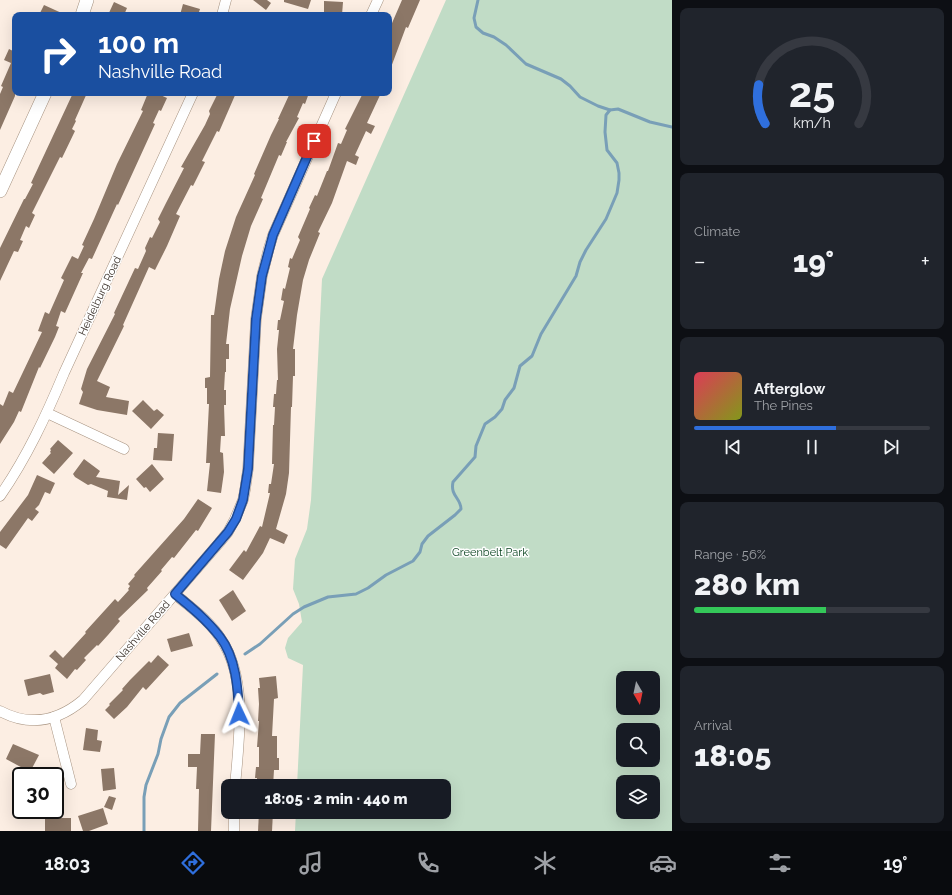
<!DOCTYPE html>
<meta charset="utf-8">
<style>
body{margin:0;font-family:Raleway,sans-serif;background:#20242c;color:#f1f3f6;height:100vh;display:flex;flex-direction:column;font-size:15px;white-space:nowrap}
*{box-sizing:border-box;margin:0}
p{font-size:13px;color:#9ea1a6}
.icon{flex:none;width:22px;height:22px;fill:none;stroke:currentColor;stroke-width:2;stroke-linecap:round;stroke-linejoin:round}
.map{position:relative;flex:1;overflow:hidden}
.panel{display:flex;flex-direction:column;gap:8px;padding:8px;background:#0d0f14;width:280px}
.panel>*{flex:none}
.guide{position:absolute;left:12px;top:12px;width:380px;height:84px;border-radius:8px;box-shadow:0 4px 16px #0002;background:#1a4fa0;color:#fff;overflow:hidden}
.needle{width:26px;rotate:171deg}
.fabs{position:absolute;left:616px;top:671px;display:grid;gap:8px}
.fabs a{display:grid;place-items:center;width:44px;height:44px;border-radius:8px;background:#171b24;box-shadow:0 4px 16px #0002;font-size:20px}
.speed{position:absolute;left:12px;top:767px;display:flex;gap:8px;font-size:20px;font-weight:700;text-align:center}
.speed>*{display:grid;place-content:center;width:52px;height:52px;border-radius:50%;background:#171b24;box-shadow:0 4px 16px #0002;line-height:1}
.speed .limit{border:2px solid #111;border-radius:6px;background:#fff;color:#111}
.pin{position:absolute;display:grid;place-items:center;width:34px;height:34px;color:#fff;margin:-17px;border-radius:8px;box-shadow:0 2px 6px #0006}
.me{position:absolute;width:44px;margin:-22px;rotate:358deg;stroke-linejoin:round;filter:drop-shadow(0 0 3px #0008)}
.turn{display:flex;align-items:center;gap:14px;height:84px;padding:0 20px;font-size:18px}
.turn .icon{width:52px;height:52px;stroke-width:2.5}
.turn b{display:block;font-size:28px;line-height:34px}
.big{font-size:30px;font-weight:800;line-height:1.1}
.panel .tile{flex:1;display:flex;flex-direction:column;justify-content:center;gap:6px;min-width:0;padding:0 14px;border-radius:8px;background:#20242c}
.panel .dial{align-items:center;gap:0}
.dial svg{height:104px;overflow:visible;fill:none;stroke:#363941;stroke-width:7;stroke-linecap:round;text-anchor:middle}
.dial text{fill:#f1f3f6;stroke:none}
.song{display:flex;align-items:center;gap:12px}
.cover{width:48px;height:48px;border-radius:6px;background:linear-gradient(135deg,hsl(350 70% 55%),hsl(70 70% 35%))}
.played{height:4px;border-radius:2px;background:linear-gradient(90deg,#2f6fdd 60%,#363941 60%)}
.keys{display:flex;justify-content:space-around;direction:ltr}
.heat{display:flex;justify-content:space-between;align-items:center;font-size:22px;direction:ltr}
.charge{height:6px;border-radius:3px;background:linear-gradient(90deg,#34c759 56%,#363941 0)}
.trip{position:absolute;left:221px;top:779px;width:230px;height:40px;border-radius:8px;background:#171b24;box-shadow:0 4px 16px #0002;font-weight:800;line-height:40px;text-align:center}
.tabs{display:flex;height:64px;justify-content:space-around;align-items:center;background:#090b0e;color:#9ea1a6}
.tabs .icon{width:28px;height:28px}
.tabs .on{color:#2f6fdd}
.tabs b{font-size:18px;color:#f1f3f6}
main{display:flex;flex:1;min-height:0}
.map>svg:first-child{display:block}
.green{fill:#c1dcc6;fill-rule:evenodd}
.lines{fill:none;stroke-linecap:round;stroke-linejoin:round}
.stream{stroke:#799fb7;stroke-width:3}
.building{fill:#8c7767}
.minor-casing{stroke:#a79381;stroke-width:11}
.tertiary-casing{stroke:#a79381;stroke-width:14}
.minor{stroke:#fff;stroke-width:10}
.tertiary{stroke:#fff;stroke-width:13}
.route-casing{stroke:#1f4890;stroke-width:10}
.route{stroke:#2f6fdd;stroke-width:7}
.labels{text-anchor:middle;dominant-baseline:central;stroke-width:3;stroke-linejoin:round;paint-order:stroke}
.street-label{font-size:11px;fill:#393029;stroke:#fefefe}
.park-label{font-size:11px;fill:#043f1b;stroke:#fefefe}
</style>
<main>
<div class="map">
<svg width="672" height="831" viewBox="0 0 672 831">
<rect width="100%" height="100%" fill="#fceee3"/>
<path class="green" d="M446,0h226v831h-377l1,-19h148v-26h-147l6,-121 -15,-7 -3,-10 3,-10 14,-16 -3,-18 -6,-15 2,-30 12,-30 4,-29 11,-221zM623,678h30v30h-30zM623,730h30v30h-30zM623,782h30v30h-30z"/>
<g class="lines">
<g class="stream">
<polyline points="478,0 474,18 476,27 483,33 494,37 506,45 526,64 561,79 570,86 580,97 598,106 610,110"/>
<path d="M245,654l15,-10 33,-30 11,-7 24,-10 28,-3 12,-6 18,-13 27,-14 7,-9 2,-8 6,-8 27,-21 6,-6c0,-11 -11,-13 -8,-27l22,-25 1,-11 9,-22 10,-7 7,-8 3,-9 9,-12 6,-22 12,-10 9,-22 35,-58 4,-14 6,-12 20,-31 11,-26 2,-13v-7l-2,-10 -10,-13 -2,-18 1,-17 4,-5 8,-1 32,13 22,5"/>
<polyline points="144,831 144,797 146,785 158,754 161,739 169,717 180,703 217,674"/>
</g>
</g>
<g class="building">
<polygon points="253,0 267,0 271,3 266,10"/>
<polygon points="284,0 311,0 308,9 284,2"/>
<polygon points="402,0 420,0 408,28 406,27 390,70 389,30"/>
<polygon points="324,1 343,2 342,15 324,15"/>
<polygon points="114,2 127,8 124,15 108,15"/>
<polygon points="183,4 200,9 198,15 180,15"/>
<polygon points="44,5 66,15 39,15"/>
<polygon points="9,49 15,52 15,96 0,130 0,94 3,87 1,86 11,63 4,60"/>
<polygon points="73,93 87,93 75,120 76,121 72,129 75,131 62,158 60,157 32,213 35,215 29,228 26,226 20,240 23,241 18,252 14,251 0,281 0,248 24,199 25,199 33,184 31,183"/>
<polygon points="148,93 156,93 167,98 161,111 159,110 153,123 155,124 118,205 117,204 92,259 89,258 81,273 83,273 65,313 61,311 56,326 59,327 55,337 40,368 39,367 21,412 19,411 14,422 0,444 0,404 3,406 9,391 13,393 42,332 38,331 45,312 49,314 64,280 61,278 72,256 78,259 84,246 82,245 94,219 117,164 143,111 141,110"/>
<polygon points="218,93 236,93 219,132 217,131 202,161 205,162 193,186 191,185 176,214 180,216 167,246 155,270 149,267 123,325 124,326 97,381 110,387 106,397 129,401 127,415 97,410 79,404 83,392 81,389 87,369 115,314 114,313 135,268 138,269 146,251 145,248 150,237 152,238 160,222 158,219 166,203 184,168 181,167 205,125 210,114 209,111"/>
<polygon points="290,93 309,93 305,104 303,103 297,117 299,118 286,142 287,142 281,156 279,155 261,198 263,199 251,226 242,256 230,309 226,344 229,344 229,359 226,359 226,372 225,372 224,390 226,390 226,405 224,405 225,436 221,436 220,452 223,453 224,472 221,493 207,491 210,463 206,463 209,404 207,404 207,388 205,388 205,378 210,377 211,315 214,315 219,279 225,251 236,217 255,175 254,174 271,135 279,119 278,119"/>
<polygon points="363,93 381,93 367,123 375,126 371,134 366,131 355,155 359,157 356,165 347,161 332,203 318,232 320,233 309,260 303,280 297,315 293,349 295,349 295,376 293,376 292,407 291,407 289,473 286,494 276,529 288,535 284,544 270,538 263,553 243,580 229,570 244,550 246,552 260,526 262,527 270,493 268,493 269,484 271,484 274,464 272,464 273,425 274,425 275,407 273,407 274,394 276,394 277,380 278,380 277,349 279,330 277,330 278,320 280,320 284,301 281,300 283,288 285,289 290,268 288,267 290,258 292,259 300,240 298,237 310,209 309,208 315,195 317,196 327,171 328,171 338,143 341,144 347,130 345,129"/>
<polygon points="143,400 154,411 157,409 164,415 151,429 132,411"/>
<polygon points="158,433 174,434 172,461 153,460 154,448 157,448"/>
<polygon points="58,440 73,453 54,474 42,463 51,453 50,452 51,450 50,449"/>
<polygon points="84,459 100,471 96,477 120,481 118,495 129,485 127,500 107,497 108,491 91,484 88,485 75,477 73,474"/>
<polygon points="152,464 164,479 150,492 146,487 144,488 136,479"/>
<polygon points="37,475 55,483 50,494 45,492 39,505 35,509 39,512 32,521 28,518 6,549 0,545 0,532 28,495"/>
<polygon points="198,499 212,508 198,531 196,530 174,558 172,557 161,570 162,571 147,588 148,590 118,619 120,621 108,635 98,646 97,645 84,658 86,660 77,670 75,669 67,679 55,668 58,664 49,656 55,650 63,658 86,633 85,632 115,599 118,602 129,590 128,589 130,586 128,584 135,576 134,575 184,519"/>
<polygon points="233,590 246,611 232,621 219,600"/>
<polygon points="189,633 193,646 171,652 167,639"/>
<polygon points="158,655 169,665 146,690 143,687 127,707 114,719 105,710 110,705 109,704 123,690 122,689 130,680 149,661 151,663"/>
<polygon points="50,674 54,692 43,695 40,693 28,696 24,680"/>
<polygon points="276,676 278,698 274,699 272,736 277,736 277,758 279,758 279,770 274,770 273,786 257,786 257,778 255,778 256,767 259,767 259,747 257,747 259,721 258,721 259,704 258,688 260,688 259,678"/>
<polygon points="86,728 98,730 97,740 102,741 100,752 83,750"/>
<polygon points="201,734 215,734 211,831 198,831 199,789 196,789 197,767 188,767 188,754 200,754"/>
<polygon points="13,744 39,755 30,772 6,759"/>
<polygon points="114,768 116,789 103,791 101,769"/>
<polygon points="109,796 116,798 112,810 104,807"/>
<polygon points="103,808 108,824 89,831 83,831 78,816"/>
<polygon points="259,812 273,812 272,831 258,831"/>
<polygon points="45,816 56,816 56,817 59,817 59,818 71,818 71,831 45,831"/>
</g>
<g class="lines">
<g class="minor-casing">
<g id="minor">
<polyline points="222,15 226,0"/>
<polyline points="371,15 378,0"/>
<polyline points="47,413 124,449"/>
<path d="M0,496c27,-39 46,-80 64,-123l129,-280"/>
<path d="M175,594c16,14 35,27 46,45 27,40 18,101 14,147"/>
<path d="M0,711c30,16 58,10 83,-11l136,-157 9,-11 7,-13 8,-19 2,-10 3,-21 8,-150 6,-43 7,-28 4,-13 63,-142"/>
<polyline points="54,717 71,784"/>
<polyline points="234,831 234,812"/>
</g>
</g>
<g class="tertiary-casing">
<g id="tertiary">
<polyline points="82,15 87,0"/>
<polyline points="0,191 45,93"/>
</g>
</g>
<use href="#minor" class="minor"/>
<use href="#tertiary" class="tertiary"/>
</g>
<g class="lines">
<g class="route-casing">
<path id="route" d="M239,714c-1,-26 -3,-56 -19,-77 -13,-17 -29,-30 -45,-43l53,-62 8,-13 7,-19 5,-31 8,-150 6,-43 11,-41 41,-94"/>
</g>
<use href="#route" class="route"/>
</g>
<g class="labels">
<g class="street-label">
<text transform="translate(100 296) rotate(-65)">Heidelburg Road</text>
<text transform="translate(143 631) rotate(-49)">Nashville Road</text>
</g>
<g class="park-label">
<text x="490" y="552">Greenbelt Park</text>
</g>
</g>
</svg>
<div class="fabs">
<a><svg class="needle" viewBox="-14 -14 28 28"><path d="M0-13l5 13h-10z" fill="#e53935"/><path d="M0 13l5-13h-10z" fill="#9ea1a6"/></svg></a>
<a><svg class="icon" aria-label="search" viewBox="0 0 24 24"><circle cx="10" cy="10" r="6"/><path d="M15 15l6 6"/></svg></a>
<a><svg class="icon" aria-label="layers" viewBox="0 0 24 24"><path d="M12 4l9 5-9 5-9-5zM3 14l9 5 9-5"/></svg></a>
</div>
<div class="speed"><div class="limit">30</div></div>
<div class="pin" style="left:314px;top:141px;background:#d93025"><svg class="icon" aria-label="arrive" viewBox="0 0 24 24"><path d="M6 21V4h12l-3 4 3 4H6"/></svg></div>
<svg class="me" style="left:239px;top:714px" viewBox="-20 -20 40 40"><path d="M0-17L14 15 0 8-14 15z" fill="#2f6fdd" stroke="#fff" stroke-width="4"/></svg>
<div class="trip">18:05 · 2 min · 440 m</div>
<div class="guide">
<div class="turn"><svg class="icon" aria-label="right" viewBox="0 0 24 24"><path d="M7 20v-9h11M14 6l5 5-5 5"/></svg><div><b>100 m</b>Nashville Road</div></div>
</div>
</div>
<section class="panel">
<div class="tile dial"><svg viewBox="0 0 100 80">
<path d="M14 69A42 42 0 1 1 86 69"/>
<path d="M14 69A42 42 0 0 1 9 39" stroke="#2f6fdd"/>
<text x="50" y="56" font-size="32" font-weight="700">25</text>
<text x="50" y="72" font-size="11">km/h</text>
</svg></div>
<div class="tile"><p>Climate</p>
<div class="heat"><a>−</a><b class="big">19°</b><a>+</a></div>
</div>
<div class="tile">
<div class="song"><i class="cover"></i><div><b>Afterglow</b><p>The Pines</p></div></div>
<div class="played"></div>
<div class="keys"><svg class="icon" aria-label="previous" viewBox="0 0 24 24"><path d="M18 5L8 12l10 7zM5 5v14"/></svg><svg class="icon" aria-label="pause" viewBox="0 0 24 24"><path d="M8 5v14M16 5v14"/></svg><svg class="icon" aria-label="next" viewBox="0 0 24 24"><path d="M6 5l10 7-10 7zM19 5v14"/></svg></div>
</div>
<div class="tile"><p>Range · 56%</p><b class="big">280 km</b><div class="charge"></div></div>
<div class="tile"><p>Arrival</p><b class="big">18:05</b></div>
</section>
</main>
<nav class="tabs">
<b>18:03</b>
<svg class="icon on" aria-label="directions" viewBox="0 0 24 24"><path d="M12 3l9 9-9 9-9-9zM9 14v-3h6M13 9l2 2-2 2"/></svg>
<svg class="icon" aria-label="music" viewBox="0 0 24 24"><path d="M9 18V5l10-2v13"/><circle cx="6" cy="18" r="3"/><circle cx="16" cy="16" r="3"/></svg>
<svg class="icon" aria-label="phone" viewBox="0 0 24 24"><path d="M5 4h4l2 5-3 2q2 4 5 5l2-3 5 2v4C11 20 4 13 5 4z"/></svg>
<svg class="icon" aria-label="climate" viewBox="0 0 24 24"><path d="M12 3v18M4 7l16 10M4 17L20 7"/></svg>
<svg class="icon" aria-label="car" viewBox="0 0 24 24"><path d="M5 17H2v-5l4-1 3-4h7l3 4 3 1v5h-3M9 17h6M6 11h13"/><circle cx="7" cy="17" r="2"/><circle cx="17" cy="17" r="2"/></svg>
<svg class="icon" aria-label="filters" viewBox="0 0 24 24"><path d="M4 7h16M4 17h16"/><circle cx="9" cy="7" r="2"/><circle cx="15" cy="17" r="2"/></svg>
<b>19°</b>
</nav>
